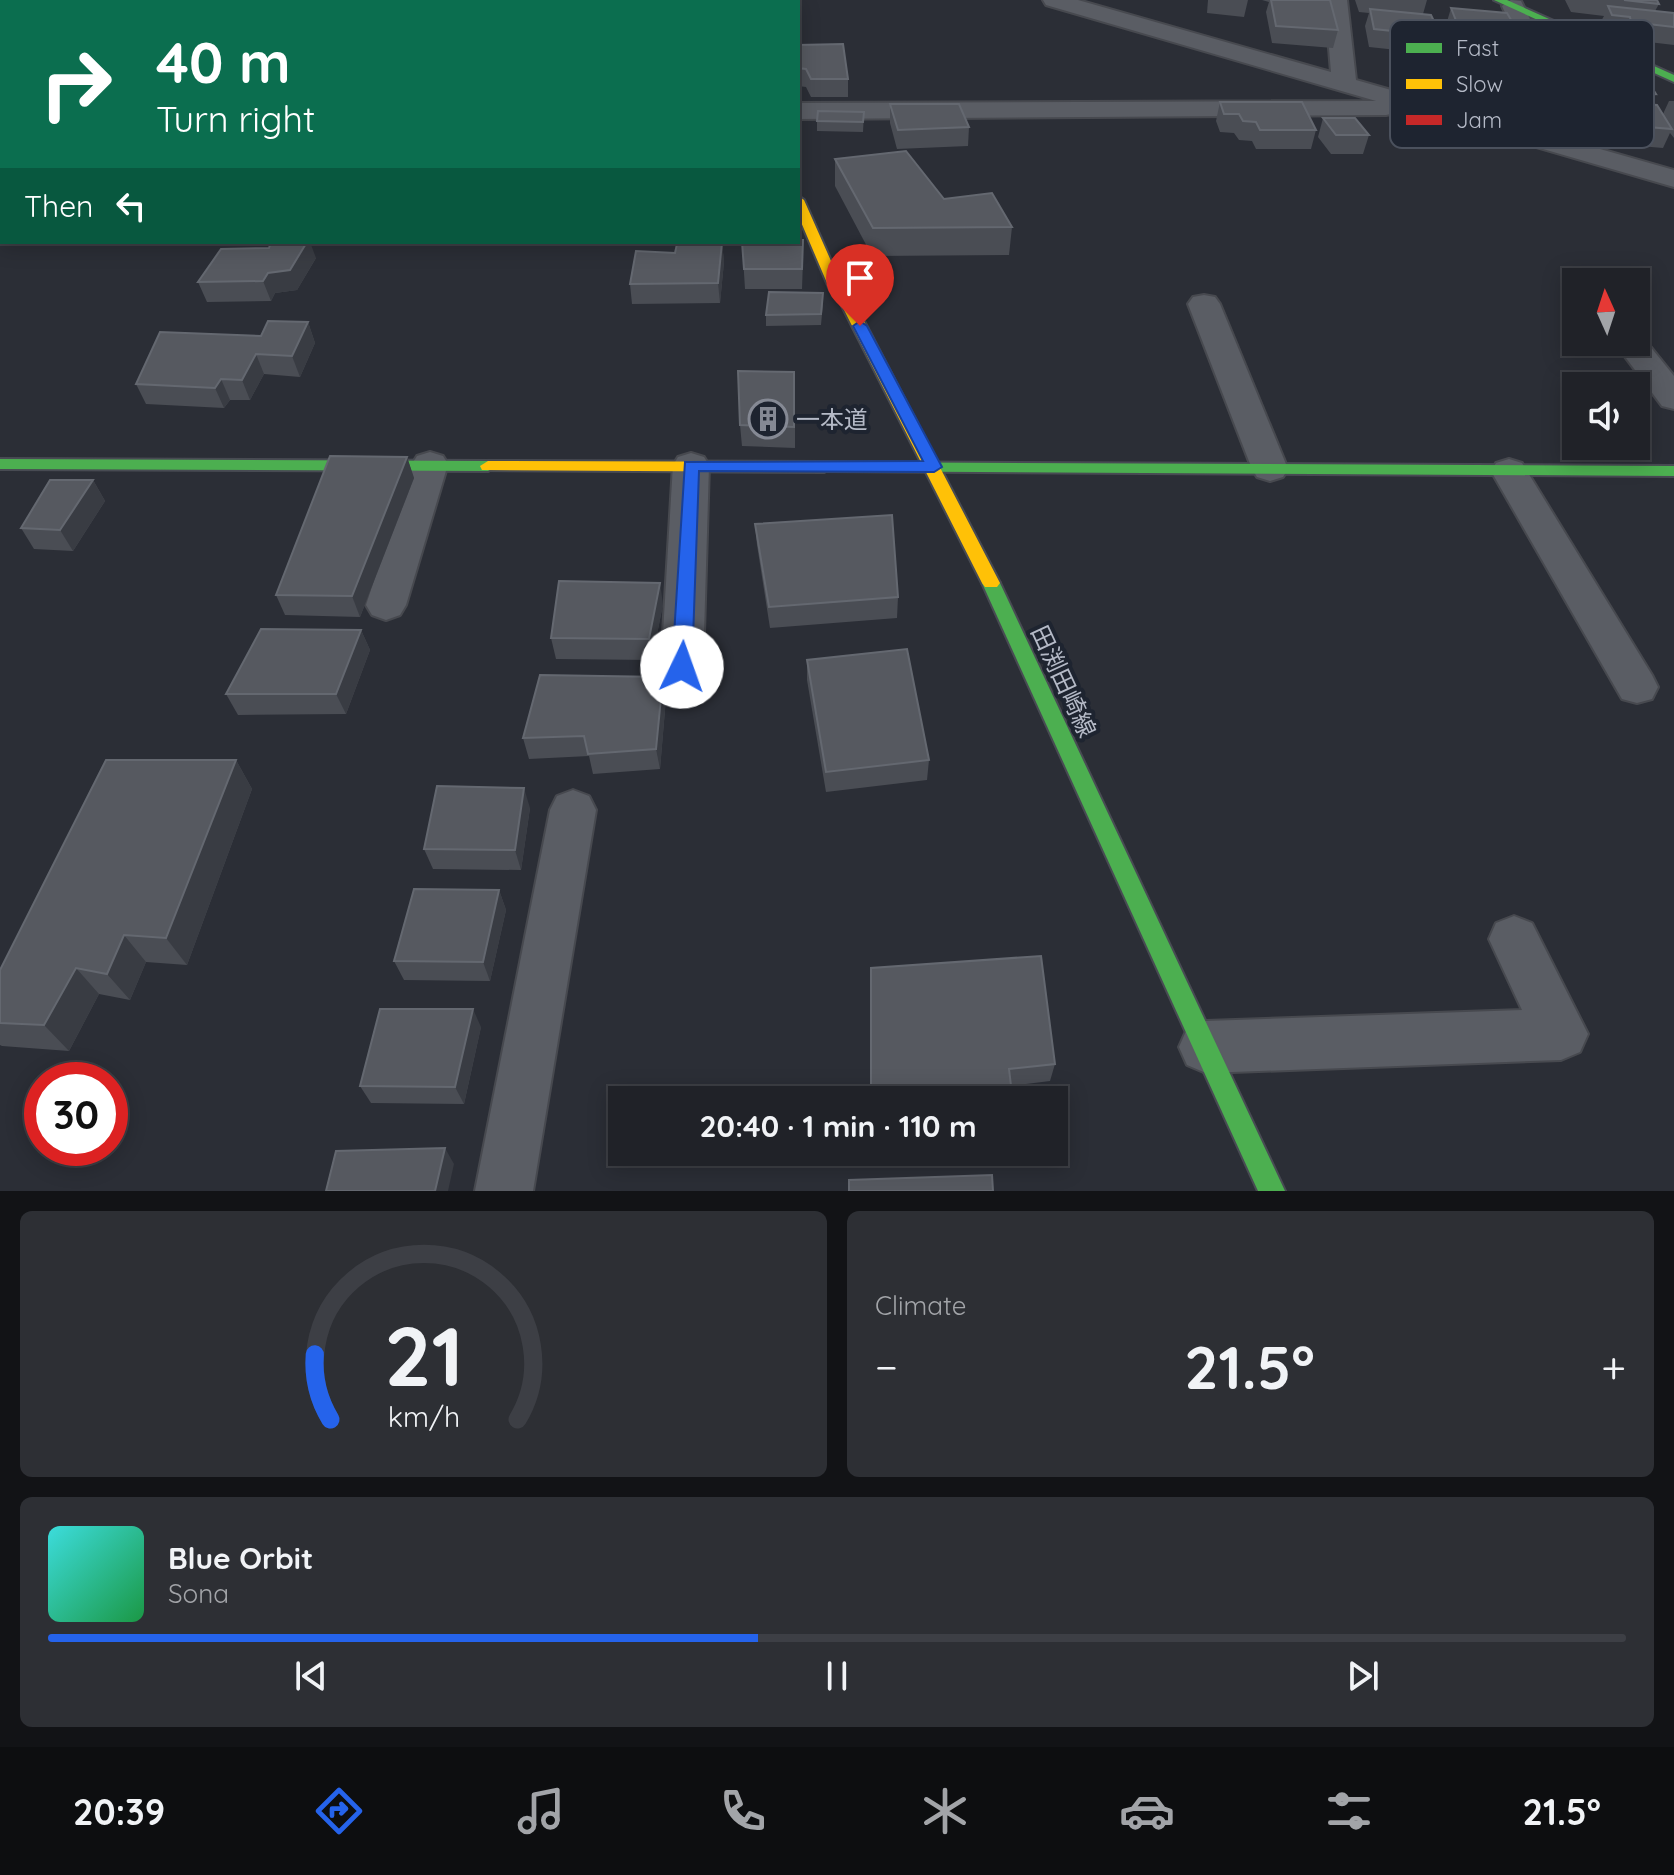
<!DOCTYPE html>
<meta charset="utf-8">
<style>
body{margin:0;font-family:Quicksand,"Noto Sans JP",sans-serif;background:#2d2f34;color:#f1f3f6;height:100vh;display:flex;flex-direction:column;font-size:30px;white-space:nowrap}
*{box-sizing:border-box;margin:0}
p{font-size:26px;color:#a2a4a8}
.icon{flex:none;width:44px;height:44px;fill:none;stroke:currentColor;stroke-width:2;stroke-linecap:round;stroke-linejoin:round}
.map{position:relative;height:1191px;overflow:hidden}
.details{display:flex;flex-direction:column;gap:20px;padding:20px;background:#121316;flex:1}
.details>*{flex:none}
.hud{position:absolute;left:0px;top:0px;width:800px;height:244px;box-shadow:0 4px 20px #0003,0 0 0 2px #3d3f45;background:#0b6e4f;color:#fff;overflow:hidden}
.needle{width:52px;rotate:357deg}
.fabs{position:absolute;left:1562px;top:268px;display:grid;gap:16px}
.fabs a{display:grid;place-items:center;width:88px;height:88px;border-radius:0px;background:#202228;box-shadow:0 4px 20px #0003,0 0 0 2px #3d3f45;font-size:40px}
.speed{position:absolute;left:24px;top:1062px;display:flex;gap:16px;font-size:40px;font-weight:700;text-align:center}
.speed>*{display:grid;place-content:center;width:104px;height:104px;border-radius:50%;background:#202228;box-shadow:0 4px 20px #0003,0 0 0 2px #3d3f45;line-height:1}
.speed .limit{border:12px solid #d22;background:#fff;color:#111}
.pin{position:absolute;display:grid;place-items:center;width:68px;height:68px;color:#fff;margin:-82px -34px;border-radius:50% 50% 50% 0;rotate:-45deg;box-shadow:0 0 8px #0007}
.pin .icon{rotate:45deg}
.me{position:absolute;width:88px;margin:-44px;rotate:3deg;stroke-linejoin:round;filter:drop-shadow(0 0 6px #0008)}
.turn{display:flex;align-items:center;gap:28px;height:168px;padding:0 24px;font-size:36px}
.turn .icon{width:104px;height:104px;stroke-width:2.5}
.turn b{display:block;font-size:56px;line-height:68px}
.then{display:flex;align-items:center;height:76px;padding:0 24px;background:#0003;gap:16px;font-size:30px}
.big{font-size:60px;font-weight:700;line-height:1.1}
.details .tile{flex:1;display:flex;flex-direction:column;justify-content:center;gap:12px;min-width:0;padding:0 28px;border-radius:12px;background:#2d2f34}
.details .dial{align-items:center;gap:0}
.dial svg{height:208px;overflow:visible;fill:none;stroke:#3d3f45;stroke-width:7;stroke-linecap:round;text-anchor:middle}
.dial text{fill:#f1f3f6;stroke:none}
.song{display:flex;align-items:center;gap:24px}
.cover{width:96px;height:96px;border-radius:12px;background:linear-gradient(135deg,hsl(180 70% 55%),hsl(140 70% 35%))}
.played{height:8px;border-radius:4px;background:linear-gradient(90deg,#2563eb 45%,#3d3f45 45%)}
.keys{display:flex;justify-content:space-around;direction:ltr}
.heat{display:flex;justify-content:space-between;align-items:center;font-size:44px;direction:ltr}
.details .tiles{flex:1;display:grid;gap:20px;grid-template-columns:1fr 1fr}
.tile:last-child{grid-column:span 2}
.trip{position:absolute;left:608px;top:1086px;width:460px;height:80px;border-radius:0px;background:#202228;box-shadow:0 4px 20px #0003,0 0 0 2px #3d3f45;font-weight:700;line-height:80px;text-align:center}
.tabs{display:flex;height:128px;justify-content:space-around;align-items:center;background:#0d0e10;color:#a2a4a8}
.tabs .icon{width:56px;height:56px}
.tabs .selected{color:#2563eb}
.tabs b{font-size:36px;color:#f1f3f6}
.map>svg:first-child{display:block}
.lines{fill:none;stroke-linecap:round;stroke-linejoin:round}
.street-casing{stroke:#47494f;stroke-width:4}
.fast-casing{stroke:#484b53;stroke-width:4}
.slow-casing{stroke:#484b53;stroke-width:4}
.jam-casing{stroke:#484b53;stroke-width:4}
.street{fill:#5a5d64;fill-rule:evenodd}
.fast{fill:#4caf50;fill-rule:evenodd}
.slow{fill:#ffc107;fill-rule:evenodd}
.jam{fill:#c62828;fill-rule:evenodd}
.wall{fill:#4a4d54}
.shaded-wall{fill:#393c43}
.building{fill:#565960;stroke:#646870;stroke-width:2}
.route{fill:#2563eb;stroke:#184099;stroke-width:2}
.labels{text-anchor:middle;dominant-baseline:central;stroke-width:8;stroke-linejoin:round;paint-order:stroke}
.poi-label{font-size:24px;fill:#b5bac7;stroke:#1e2430;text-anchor:start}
.street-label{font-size:24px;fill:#b5bac7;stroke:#1e2430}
.key{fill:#1e2430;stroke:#4b515d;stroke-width:2}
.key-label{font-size:22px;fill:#b5bac7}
</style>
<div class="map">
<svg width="1674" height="1191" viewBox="0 0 1674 1191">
<rect width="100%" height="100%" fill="#2b2e36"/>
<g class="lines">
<g class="street-casing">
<g id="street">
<polygon points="62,0 84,0 61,2"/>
<polygon points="1043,0 1078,0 1331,72 1325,0 1347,0 1356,80 1563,139 1502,6 1511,0 1521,1 1593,147 1674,170 1674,187 1398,107 1395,113 1386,115 798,119 798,103 1376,101 1046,5"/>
<polygon points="1204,295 1215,297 1220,304 1288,469 1283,477 1270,481 1257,477 1252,469 1188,304 1193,297"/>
<polygon points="1636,334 1641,335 1674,376 1674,409 1662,406 1614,342 1636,342"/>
<polygon points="430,452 443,456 448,464 406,605 400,615 386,620 372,615 366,605 412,464 417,456"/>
<polygon points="691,453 704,457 709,465 703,667 697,678 682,683 667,678 661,667 673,465 678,457"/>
<polygon points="1509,459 1522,463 1652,675 1658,687 1652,699 1637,703 1622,699 1491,471 1496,463"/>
<polygon points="573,790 589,796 596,810 533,1191 475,1191 550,810 557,796"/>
<polygon points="1514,916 1532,923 1588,1034 1580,1052 1561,1060 1206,1073 1187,1065 1179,1047 1187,1029 1206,1021 1522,1010 1489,939 1496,923"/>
</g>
</g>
<g class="fast-casing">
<g id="fast">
<polygon points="1494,0 1507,0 1674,75 1674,82"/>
<polygon points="0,459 488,461 496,466 488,471 0,469"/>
<polygon points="824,462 1674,466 1674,476 818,471 816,467"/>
<polygon points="991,577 1000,583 1285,1191 1258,1191 982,583"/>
</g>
</g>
<g class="slow-casing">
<g id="slow">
<polygon points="798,196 804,200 843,288 852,298 1000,583 997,587 985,587 982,583 839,300 830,290 798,215"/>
<polygon points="488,461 824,462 832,467 824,472 482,470 480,466"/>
</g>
</g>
<g class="jam-casing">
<polygon id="jam" points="763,0 774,0 762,2"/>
</g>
<use href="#street" class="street"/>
<use href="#fast" class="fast"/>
<use href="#slow" class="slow"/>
<use href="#jam" class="jam"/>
</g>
<g class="wall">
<polygon points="1208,0 1248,0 1244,17 1207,13"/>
<polygon points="1262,0 1330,0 1338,30 1333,48 1272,43 1266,12 1269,2"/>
<polygon points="1355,0 1427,0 1423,14 1441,36 1435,54 1369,47 1365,26 1369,13 1359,12"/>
<polygon points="1565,0 1657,0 1659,4 1655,11 1674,13 1674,45 1623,39 1623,34 1605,32 1600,23 1604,16 1571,12"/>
<polygon points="1451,8 1517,30 1512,44 1531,67 1524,85 1459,78 1450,56 1456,41 1451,40 1446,25"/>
<polygon points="1549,30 1620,61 1617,66 1656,94 1651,105 1663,114 1669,101 1674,101 1674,138 1670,133 1663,148 1592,142 1581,118 1586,107 1574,106 1557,80 1559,73 1552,72 1542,48"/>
<polygon points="798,45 848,79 848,97 811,97 806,87 798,86"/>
<polygon points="1220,102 1316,130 1311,149 1256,149 1252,141 1239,140 1234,133 1220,132 1216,121"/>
<polygon points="890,104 969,127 968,146 897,149 890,123"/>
<polygon points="864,112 863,132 817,131 817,121"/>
<polygon points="1323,118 1369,135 1363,154 1331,154 1318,137"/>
<polygon points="835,159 944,199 1012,227 1009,255 872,256 835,186"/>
<polygon points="350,242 404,242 404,243"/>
<polygon points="722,242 724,262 720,303 632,304 630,284 675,253"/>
<polygon points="742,242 803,260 802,289 745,289"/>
<polygon points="316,258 297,290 275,293 271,301 207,302 198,282"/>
<polygon points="823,303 821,325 766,326 766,315"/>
<polygon points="308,322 315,343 300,377 264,374 250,400 230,400 224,408 146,404 136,384 261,336"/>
<polygon points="795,392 795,448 742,446 740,425"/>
<polygon points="407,457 414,478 360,617 285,615 276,595"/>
<polygon points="93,480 105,501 73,551 34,549 21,528"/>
<polygon points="755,524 898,597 897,618 770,628 757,545"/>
<polygon points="663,604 652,660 556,659 551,638"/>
<polygon points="361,630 370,650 346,714 238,715 226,694"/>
<polygon points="807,660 929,760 927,780 826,792 807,680"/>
<polygon points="666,698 660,769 593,774 589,756 529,759 523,738"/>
<polygon points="236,760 252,789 187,965 146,962 130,1000 99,994 69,1051 2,1046 0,1045 0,970"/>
<polygon points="530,808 521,870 433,869 424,849"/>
<polygon points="499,890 506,910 490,981 404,980 394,961"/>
<polygon points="871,968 1055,1064 1050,1081 1011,1086 1012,1094 1010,1100 870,1100"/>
<polygon points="481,1027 464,1104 371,1103 360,1086"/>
</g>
<g class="shaded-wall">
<polygon points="0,137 2,137 2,157 0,154"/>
<polygon points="307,242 310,242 316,258 297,290 275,293 271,301 263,281 268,273"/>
<polygon points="722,242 724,262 720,303 718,283"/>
<polygon points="308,322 315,343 300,377 292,356"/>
<polygon points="256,354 264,374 250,400 242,380"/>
<polygon points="221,379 230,400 224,408 215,388"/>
<polygon points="407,457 414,478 360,617 352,596"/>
<polygon points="93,480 105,501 73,551 60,530"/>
<polygon points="660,583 663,604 652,660 649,639"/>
<polygon points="361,630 370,650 346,714 336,694"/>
<polygon points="663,677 666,698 660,769 656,749"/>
<polygon points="236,760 252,789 187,965 166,938"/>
<polygon points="524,788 530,808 521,870 515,850"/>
<polygon points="499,890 506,910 490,981 483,962"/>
<polygon points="124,935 146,962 130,1000 107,974"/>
<polygon points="76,968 99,994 69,1051 44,1025"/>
<polygon points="473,1009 481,1027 464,1104 455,1087"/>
<polygon points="445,1148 454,1164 448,1191 435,1191"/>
</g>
<g class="building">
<polygon points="1271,0 1330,0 1338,30 1276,26"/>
<polygon points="1624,0 1657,0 1659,4"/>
<polygon points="1608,6 1674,13 1674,27 1631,22 1630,17 1612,15"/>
<polygon points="1451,8 1507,13 1517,30 1457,23"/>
<polygon points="1370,9 1431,15 1441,36 1374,29"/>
<polygon points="843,44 848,79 811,79 806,69 798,68 798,45"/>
<polygon points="1564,62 1640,68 1656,94 1582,88"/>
<polygon points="1589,100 1657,105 1672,129 1600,123"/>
<polygon points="1220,102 1302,102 1316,130 1260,130 1256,122 1243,121 1239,114 1224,114"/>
<polygon points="890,104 959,104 969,127 898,130"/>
<polygon points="818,111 864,112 863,122 817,121"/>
<rect x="0" y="116" width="2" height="21"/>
<polygon points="1323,118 1355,118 1369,135 1336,135"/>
<polygon points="906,151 944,199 992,193 1012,227 873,228 835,159"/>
<polygon points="798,240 803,240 802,269 744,269 742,242 798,242"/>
<polygon points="271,242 307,242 290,270 268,273 263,281 198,282 221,249 269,248"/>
<polygon points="722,242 718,283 630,284 636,251 675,253 677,244"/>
<polygon points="769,292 823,293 821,314 766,315"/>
<polygon points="268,321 308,322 292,356 256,354 242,380 221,379 215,388 136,384 160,332 261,336"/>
<polygon points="738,371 794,372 794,427 740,425"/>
<polygon points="330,456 407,457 352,596 276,595"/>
<polygon points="50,480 93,480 60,530 21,528"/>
<polygon points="892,515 898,597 769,607 755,524"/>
<polygon points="559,581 660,583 649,639 551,638"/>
<polygon points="261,629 361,630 336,694 226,694"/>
<polygon points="907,649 929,760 826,772 807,660"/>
<polygon points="540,675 663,677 656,749 588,754 584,736 523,738"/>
<polygon points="106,760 236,760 166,938 124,935 107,974 76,968 44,1025 0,1023 0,970"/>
<polygon points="437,786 524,788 515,850 424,849"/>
<polygon points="414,889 499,890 483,962 394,961"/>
<polygon points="1041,956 1055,1064 1009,1069 1012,1094 871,1099 871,968"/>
<polygon points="380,1009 473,1009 455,1087 360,1086"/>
<polygon points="445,1148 435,1191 326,1191 336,1151"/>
<polygon points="992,1175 993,1191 849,1191 849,1180"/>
</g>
<polygon class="route" points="860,321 867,326 942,467 934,472 699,471 692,667 689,672 675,672 672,667 685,462 923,461 853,326"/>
<defs>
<g id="building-ring" transform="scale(2)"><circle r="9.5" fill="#1e2430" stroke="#858994" stroke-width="1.5"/><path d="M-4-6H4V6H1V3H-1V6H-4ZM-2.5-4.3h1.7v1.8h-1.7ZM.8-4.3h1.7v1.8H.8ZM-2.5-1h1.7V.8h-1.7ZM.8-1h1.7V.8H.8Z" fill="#858994"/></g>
</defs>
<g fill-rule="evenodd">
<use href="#building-ring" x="768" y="419"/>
</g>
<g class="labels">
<g class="poi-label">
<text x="796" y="419">一本道</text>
</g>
<g class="street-label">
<text transform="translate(1064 681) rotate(65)">田渕田崎線</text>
</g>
</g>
<rect x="1390" y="20" width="264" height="128" rx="12" class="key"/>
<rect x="1406" y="43" width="36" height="10" fill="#4caf50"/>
<rect x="1406" y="79" width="36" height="10" fill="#ffc107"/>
<rect x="1406" y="115" width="36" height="10" fill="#c62828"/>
<g class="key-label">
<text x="1456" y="56">Fast</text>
<text x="1456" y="92">Slow</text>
<text x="1456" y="128">Jam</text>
</g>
</svg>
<div class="fabs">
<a><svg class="needle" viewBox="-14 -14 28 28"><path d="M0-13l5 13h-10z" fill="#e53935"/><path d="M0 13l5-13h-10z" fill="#a2a4a8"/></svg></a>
<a><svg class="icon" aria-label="sound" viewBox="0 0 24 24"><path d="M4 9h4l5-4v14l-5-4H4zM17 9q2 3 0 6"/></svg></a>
</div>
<div class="speed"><div class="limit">30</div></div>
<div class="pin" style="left:860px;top:326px;background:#d93025"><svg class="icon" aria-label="arrive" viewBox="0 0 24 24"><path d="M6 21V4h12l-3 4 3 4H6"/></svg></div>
<svg class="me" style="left:682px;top:667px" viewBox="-20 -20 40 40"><circle r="19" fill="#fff"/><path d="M0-13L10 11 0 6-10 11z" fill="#2563eb"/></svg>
<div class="trip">20:40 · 1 min · 110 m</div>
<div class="hud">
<div class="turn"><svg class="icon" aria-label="right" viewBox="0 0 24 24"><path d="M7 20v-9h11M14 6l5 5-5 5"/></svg><div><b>40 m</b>Turn right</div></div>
<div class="then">Then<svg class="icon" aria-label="left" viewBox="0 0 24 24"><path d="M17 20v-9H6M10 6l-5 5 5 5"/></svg></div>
</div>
</div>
<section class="details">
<div class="tiles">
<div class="tile dial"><svg viewBox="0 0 100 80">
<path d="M14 69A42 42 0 1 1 86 69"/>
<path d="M14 69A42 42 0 0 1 8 44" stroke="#2563eb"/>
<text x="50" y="56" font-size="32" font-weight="700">21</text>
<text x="50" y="72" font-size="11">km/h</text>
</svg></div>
<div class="tile"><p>Climate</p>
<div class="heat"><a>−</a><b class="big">21.5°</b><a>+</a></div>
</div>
<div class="tile">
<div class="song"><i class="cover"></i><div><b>Blue Orbit</b><p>Sona</p></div></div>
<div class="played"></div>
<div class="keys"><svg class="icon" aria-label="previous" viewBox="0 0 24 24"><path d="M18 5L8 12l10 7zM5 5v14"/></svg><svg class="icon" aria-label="pause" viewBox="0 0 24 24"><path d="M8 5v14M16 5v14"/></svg><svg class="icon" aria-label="next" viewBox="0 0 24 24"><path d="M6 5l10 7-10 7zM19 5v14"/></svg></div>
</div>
</div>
</section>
<nav class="tabs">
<b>20:39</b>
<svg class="icon selected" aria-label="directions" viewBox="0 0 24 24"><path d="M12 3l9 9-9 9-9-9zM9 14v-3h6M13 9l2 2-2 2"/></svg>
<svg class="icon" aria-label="music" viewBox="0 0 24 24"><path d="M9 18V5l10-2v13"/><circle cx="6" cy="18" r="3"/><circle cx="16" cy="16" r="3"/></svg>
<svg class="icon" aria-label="phone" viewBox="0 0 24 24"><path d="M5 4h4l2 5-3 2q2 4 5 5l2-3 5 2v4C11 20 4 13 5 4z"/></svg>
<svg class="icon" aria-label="climate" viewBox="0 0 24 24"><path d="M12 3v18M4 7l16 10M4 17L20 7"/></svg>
<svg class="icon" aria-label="car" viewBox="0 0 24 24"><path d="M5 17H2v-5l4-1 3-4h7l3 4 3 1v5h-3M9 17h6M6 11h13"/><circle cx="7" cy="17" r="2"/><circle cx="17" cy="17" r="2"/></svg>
<svg class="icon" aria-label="filters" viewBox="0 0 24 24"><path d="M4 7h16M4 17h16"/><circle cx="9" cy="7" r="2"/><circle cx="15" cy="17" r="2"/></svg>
<b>21.5°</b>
</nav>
